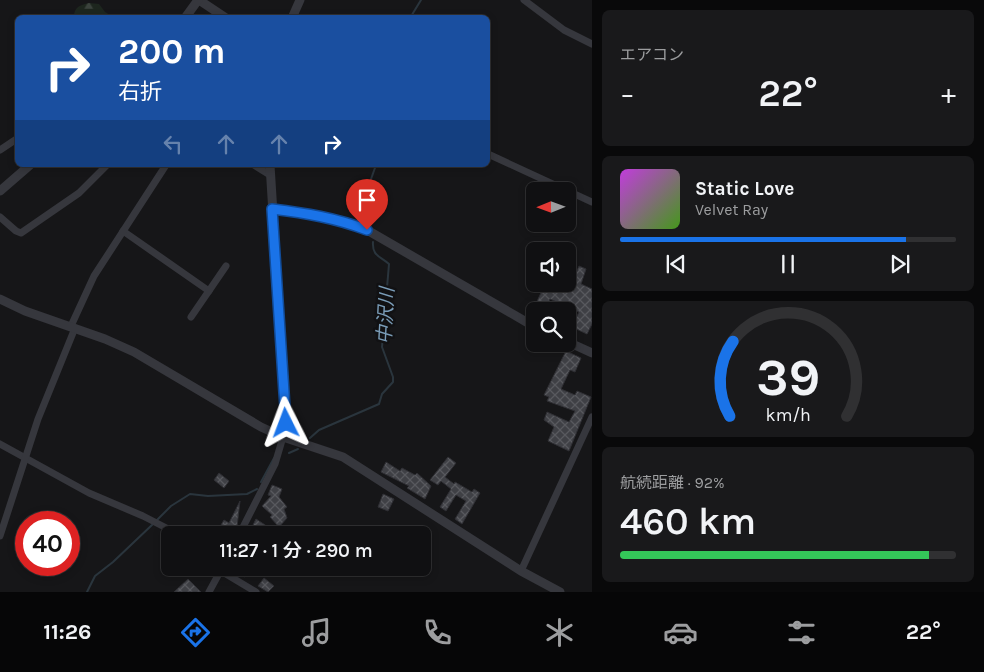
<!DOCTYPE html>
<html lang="ja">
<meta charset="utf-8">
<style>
body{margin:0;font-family:Karla,"Noto Sans JP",sans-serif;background:#19191b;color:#f1f3f6;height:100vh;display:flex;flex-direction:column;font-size:19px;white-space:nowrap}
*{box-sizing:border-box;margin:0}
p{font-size:16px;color:#9c9d9f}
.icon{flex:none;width:28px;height:28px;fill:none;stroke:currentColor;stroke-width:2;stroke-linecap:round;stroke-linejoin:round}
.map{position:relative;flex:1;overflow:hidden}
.side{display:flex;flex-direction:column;gap:10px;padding:10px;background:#09090a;width:392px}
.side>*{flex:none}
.hud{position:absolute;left:15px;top:15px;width:475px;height:152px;border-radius:8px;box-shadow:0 2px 8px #0003,0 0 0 1px #303032;background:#1a4fa0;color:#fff;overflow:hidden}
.needle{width:32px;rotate:269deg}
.fabs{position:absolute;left:526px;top:182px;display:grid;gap:10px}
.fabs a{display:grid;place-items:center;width:50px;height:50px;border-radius:8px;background:#101012;box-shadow:0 2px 8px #0003,0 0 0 1px #303032;font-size:25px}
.speed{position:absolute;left:15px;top:511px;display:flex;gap:10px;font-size:25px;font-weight:700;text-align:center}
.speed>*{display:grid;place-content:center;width:65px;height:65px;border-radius:50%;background:#101012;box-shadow:0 2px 8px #0003,0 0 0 1px #303032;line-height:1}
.speed .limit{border:8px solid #d22;background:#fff;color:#111}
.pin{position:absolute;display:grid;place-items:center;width:42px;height:42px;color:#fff;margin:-51px -21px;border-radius:50% 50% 50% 0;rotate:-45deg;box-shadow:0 0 5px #0007}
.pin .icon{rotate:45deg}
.me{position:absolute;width:55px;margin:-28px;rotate:357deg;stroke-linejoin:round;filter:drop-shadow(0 0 4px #0008)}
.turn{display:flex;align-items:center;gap:18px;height:105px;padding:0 20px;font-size:22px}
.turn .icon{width:65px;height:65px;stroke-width:2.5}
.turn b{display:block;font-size:35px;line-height:42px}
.lanes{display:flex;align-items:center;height:48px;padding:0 20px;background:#0003;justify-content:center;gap:25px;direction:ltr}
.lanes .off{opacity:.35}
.big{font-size:38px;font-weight:600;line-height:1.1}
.side .card{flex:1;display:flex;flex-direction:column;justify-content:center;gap:8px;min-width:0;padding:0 18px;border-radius:8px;background:#19191b}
.side .dial{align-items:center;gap:0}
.dial svg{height:130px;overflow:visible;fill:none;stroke:#303032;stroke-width:7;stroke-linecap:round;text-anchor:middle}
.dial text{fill:#f1f3f6;stroke:none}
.song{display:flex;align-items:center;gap:15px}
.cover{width:60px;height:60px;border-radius:8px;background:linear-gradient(135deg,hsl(290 70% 55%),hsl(100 70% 35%))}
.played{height:5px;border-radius:2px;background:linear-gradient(90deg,#1a73e8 85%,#303032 85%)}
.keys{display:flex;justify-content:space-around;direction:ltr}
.heat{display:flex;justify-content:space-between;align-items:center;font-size:28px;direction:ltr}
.charge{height:8px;border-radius:4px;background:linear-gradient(90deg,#34c759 92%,#303032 0)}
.trip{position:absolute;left:161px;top:526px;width:270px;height:50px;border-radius:8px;background:#101012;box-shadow:0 2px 8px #0003,0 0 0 1px #303032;font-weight:600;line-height:50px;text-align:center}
.tab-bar{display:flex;height:80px;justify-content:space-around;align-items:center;background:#060607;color:#9c9d9f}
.tab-bar .icon{width:35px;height:35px}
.tab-bar .active{color:#1a73e8}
.tab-bar b{font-size:22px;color:#f1f3f6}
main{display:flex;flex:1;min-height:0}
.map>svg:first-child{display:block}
.forest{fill:url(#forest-firs)}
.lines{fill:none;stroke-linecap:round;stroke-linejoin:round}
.stream{stroke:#2a353d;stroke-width:2}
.building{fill:url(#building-cross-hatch);stroke:#2f2f34}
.minor{stroke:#36373d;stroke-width:7}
.tertiary{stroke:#36373d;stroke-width:9}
.route-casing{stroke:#114b97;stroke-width:12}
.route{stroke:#1a73e8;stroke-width:9}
.labels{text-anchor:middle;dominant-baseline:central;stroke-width:5;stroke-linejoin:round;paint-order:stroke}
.water-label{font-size:19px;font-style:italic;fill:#7a9cb7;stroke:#111113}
</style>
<main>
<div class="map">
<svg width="592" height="592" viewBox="0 0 592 592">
<defs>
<pattern id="forest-firs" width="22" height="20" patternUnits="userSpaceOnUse" patternTransform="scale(1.25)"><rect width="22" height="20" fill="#1d261e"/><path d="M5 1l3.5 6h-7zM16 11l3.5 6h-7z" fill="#3b433d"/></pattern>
<pattern id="building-cross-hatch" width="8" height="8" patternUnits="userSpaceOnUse" patternTransform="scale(1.25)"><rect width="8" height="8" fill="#3f4045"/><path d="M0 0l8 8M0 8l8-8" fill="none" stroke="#58595e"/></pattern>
</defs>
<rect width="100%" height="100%" fill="#161618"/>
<path class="forest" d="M89,3l10,1 6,8 5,3 6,-1 10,3h-52c0,-10 6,-12 15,-14z"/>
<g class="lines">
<g class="stream">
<polyline points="410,18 421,0"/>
<polyline points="360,220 359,213 376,165"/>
<path d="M310,438l9,-8 60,-26 3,-10 11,-12v-5l-11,-30 7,-83c-9,-8 -17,-8 -16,-22"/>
<polyline points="289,453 298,449"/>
<polyline points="261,482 274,458"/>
<polyline points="156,521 171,506 190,494 208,496 247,494 257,489"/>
<polyline points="87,592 95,576 113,562 153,524"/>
</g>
</g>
<g class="building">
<polygon points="579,266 586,269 581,284 592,289 592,324 587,334 572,327 579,312 550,299 544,311 534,308 545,284 557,284 555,287 566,292 571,280 573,281"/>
<polygon points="566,351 581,358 575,372 570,370 561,389 575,395 577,391 591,397 569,451 548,441 554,427 544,420 547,412 569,422 575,411 547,401 549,397 544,395"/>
<polygon points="448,457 456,463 445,477 454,484 455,482 472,492 474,489 480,493 462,524 455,519 466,501 456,495 446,511 440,507 451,489 441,481 438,485 430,480"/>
<polygon points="386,462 400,471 402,468 415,475 417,473 431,486 425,499 407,488 409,486 381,472"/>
<polygon points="219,473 229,481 224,488 214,480"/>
<polygon points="272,485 282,489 279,497 287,507 284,509 287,518 279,527 270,517 272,515 262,506 271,496 268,495"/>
<polygon points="383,494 394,499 388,511 378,507"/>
<polygon points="240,501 237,527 234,535 215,535 224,520 229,523"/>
<polygon points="256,519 280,535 248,535"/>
<polygon points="192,568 211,568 206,575"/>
<polygon points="230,568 250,568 245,577"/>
<polygon points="264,578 274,586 268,592 258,586"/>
<polygon points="188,579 201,592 174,592"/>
</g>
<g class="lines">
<g class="minor">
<polyline points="524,0 564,30 592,44"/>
<polyline points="0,150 18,138"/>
<polyline points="488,154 592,202"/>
<polyline points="254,165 270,175"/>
<polyline points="0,217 16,231 21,233 79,193 107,165"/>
<polyline points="123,231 209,291"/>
<polyline points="191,317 226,266"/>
<polyline points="71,326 94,276 166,165"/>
<polyline points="0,444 89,493 143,516 180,535"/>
<polyline points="239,535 275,464 283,437"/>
<polyline points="0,536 38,419 75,328"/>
<polyline points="221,571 256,592"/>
<polyline points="521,571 592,417"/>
<polyline points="209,592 222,568"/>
</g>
<g class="tertiary">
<polyline points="199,0 226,18"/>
<polyline points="185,18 198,0"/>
<polyline points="292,18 300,0"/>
<polyline points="270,165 286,423 283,437"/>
<polyline points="0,191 30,165"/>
<path d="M272,209c33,4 64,9 95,21l168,97"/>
<polyline points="0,299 25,311 105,339 134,352 261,427 283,437 343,457 521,571 560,592"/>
<polyline points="568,342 592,353"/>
</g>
</g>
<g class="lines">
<g class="route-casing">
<path id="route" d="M286,423l-14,-214c33,4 64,9 95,21"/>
</g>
<use href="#route" class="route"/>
</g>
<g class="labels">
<g class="water-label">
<text transform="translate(386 316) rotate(-87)">中沢川</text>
</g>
</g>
</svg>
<div class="fabs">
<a><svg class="needle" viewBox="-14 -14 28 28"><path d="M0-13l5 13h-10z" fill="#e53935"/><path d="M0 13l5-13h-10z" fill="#9c9d9f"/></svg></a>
<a><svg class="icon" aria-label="sound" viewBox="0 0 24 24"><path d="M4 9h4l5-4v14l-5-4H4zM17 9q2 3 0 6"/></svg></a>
<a><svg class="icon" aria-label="search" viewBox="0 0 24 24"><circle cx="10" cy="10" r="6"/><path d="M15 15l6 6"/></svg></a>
</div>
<div class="speed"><div class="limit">40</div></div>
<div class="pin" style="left:367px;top:230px;background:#d93025"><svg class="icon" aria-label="arrive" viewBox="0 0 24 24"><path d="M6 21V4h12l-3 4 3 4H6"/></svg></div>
<svg class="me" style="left:286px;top:423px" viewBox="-20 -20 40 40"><path d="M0-17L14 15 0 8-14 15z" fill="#1a73e8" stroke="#fff" stroke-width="4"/></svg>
<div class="trip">11:27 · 1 分 · 290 m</div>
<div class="hud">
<div class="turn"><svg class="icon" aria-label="right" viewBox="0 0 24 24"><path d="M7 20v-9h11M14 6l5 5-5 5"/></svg><div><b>200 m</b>右折</div></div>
<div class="lanes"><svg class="icon off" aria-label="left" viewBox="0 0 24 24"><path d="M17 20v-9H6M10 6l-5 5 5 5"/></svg><svg class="icon off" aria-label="ahead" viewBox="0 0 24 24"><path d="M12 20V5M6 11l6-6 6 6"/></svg><svg class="icon off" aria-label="ahead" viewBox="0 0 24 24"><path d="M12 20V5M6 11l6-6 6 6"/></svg><svg class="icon" aria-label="right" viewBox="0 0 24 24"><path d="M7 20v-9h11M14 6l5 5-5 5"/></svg></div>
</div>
</div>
<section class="side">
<div class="card"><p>エアコン</p>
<div class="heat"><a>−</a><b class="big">22°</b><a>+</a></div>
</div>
<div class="card">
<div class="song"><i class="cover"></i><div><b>Static Love</b><p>Velvet Ray</p></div></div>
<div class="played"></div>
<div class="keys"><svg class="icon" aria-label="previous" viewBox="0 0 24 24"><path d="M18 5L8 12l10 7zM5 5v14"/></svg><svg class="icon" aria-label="pause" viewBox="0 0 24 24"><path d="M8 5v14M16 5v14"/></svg><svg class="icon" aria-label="next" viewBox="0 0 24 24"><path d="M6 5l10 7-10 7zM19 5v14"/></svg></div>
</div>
<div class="card dial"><svg viewBox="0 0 100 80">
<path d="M14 69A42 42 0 1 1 86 69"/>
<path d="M14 69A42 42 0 0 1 16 23" stroke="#1a73e8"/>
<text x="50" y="56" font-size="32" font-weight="700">39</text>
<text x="50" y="72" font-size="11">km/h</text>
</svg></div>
<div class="card"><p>航続距離 · 92%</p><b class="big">460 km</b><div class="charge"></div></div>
</section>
</main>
<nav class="tab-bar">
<b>11:26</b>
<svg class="icon active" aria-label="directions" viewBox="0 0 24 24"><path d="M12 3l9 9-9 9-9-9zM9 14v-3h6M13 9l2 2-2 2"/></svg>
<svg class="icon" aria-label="music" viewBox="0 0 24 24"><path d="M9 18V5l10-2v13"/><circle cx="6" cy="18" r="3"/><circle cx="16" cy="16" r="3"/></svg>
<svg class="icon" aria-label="phone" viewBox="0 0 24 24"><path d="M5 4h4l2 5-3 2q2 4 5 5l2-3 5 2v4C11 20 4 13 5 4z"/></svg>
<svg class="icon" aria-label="climate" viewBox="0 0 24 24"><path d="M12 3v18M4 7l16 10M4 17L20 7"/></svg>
<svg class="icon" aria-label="car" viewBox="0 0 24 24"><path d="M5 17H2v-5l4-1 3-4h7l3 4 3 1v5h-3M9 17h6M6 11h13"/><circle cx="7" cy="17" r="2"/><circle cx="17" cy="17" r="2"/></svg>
<svg class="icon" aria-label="filters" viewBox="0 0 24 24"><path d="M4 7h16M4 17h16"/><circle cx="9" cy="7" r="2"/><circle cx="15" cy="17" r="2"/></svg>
<b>22°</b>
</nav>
